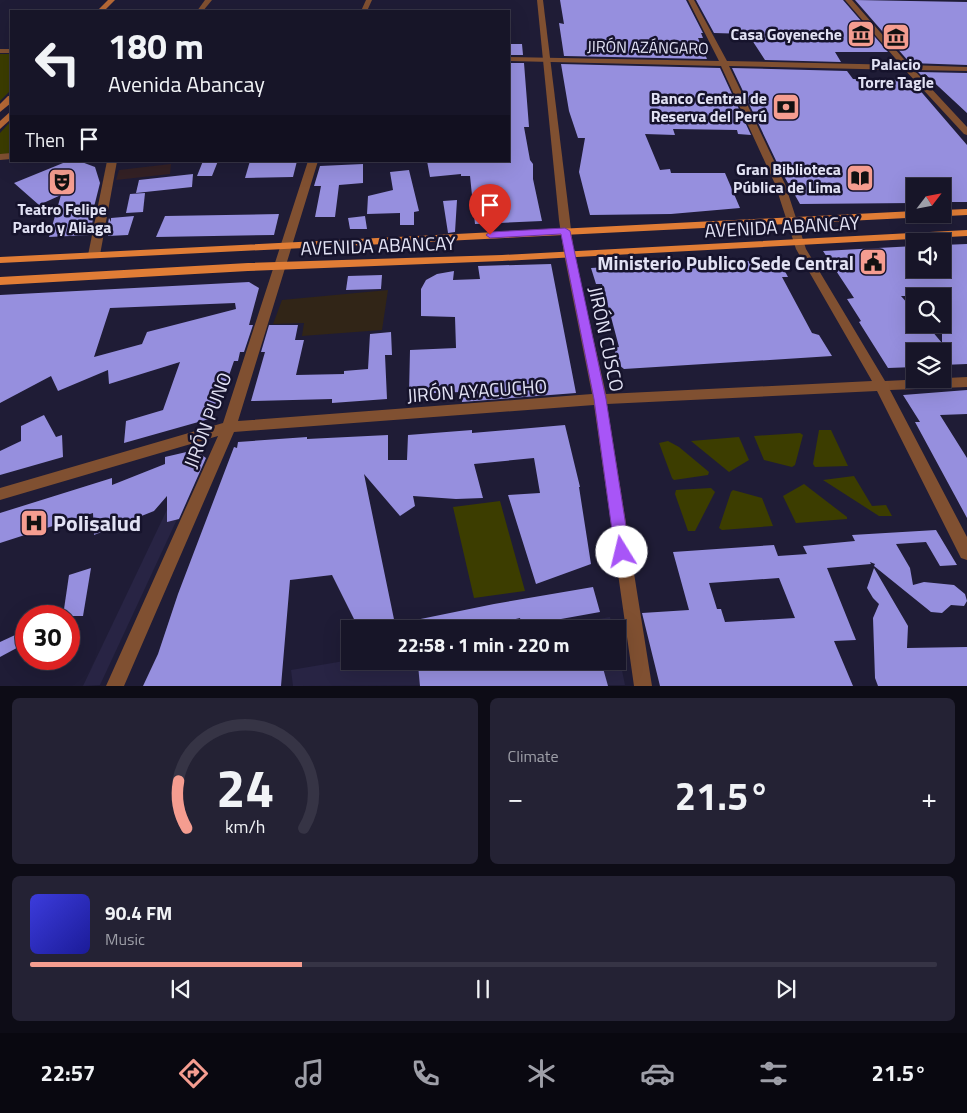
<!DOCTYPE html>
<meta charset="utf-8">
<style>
body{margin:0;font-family:"Titillium Web",sans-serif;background:#242234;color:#f1f3f6;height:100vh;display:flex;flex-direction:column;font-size:19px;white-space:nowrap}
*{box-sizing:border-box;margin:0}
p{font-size:16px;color:#9e9fa8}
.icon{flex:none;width:28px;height:28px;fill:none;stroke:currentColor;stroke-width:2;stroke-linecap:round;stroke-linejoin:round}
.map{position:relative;height:686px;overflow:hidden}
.drawer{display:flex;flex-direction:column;gap:12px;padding:12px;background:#0d0c16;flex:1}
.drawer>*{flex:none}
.guide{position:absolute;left:10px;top:10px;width:500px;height:152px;border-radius:0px;box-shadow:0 5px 20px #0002,0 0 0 1px #363445;background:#171528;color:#f1f3f6;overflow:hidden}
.needle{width:32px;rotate:58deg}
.controls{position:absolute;left:906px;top:178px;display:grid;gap:10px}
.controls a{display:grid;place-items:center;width:45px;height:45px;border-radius:0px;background:#171528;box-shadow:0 5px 20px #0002,0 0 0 1px #363445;font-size:25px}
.speed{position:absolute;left:15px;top:605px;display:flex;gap:10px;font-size:25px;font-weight:700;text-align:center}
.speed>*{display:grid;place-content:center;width:65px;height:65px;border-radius:50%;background:#171528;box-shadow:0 5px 20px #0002,0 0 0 1px #363445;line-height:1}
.speed .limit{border:8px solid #d22;background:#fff;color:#111}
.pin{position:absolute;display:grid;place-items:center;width:42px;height:42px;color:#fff;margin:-51px -21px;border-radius:50% 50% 50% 0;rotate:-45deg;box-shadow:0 0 5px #0007}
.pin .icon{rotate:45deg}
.me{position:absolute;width:55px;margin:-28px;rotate:351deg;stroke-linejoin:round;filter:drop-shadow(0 0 4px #0008)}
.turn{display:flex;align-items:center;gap:18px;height:105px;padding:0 15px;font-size:22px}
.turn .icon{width:65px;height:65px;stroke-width:2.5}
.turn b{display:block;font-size:35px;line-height:42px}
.then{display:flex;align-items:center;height:48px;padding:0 15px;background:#0003;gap:10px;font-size:19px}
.big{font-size:38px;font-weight:700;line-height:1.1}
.drawer .card{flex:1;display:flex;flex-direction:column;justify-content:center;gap:8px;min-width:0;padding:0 18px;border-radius:8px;background:#242234}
.drawer .dial{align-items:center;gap:0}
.dial svg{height:130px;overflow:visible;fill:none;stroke:#363445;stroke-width:7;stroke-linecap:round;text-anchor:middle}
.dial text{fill:#f1f3f6;stroke:none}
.song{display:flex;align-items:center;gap:15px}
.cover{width:60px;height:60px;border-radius:8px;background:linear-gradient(135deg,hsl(240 70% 55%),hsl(240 70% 35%))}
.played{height:5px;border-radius:2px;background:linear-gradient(90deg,#f59d90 30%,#363445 30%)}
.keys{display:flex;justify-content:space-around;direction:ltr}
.heat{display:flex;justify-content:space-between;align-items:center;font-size:28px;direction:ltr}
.drawer .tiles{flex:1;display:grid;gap:12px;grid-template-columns:1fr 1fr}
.card:last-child{grid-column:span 2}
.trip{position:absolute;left:341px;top:620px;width:285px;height:50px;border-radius:0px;background:#171528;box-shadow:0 5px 20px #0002,0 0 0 1px #363445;font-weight:700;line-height:50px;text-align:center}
.dock{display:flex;height:80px;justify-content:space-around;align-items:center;background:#090810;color:#9e9fa8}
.dock .icon{width:35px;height:35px}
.dock .selected{color:#f59d90}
.dock b{font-size:22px;color:#f1f3f6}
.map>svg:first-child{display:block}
.built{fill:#282444}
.industrial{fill:#342125}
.medical{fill:#312517}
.green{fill:#3c3d00}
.building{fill:#968fde;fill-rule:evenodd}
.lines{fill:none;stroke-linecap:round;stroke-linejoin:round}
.minor{fill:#805031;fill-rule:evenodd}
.tertiary{fill:#805031;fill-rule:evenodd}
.secondary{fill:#b76936;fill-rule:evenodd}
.primary{fill:#e17d36;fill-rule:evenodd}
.route{fill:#a855f7;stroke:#6d37a1}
.labels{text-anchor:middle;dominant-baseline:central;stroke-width:5;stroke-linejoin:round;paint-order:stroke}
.far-poi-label{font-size:16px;font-weight:bold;fill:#e2e2f4;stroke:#16132c;text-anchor:end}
.far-street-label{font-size:16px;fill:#e2e2f4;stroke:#16132c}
.street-label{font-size:19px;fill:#e2e2f4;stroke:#16132c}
.poi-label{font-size:19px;font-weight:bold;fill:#e2e2f4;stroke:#16132c;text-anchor:end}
.near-poi-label{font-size:22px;font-weight:bold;fill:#e2e2f4;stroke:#16132c;text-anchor:start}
</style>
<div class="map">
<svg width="967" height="686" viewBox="0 0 967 686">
<rect width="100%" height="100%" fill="#1f1c36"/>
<g class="built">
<polygon points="194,453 205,459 100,685 83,686"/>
<polygon points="610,617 613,629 541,629"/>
<polygon points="618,651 625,685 293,686 291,670 350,660 618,661"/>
</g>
<polygon class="industrial" points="171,164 170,174 116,180 119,170"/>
<polygon class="medical" points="388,290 382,330 302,336 304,323 273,324 282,300"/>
<g class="green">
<polygon points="0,54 11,54 11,90 0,101"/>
<polygon points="11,121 11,153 0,155 0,133"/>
<polygon points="819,430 831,430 848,466 815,467 813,464"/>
<polygon points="800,433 803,435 795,465 792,467 764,460 754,436"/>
<polygon points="739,437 749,460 729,472 691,441"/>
<polygon points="668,441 679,447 709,472 708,475 674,480 672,478 659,443"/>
<polygon points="854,476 872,506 886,505 892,516 879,516 823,480"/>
<polygon points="804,484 847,517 847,519 796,523 783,496"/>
<polygon points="711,488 715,492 695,531 688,531 675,494 676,490"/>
<polygon points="733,490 762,498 773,526 722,530 719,528 731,492"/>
<polygon points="500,501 525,591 474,598 453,507"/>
</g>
<g class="building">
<polygon points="560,0 686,0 703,33 701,33 703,38 698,38 707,59 564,56 559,23 564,24"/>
<polygon points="696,0 843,0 888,52 835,52 841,62 765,60 748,34 714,33"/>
<polygon points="855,0 967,2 967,65 910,63"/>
<polygon points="509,44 522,44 523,55 509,55"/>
<polygon points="509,63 524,63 529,127 524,127 530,160 533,164 533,179 542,221 475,224 470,176 461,176 461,174 430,177 427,161 509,161"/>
<polygon points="561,64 720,68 751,135 738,134 737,130 673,129 675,135 645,134 660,170 670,169 671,173 725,173 740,208 671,214 590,215 579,172 585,138 578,138 569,111"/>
<polygon points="732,68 847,71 853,79 911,80 967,145 967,202 942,202 942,186 915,186 915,203 800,204 780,169"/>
<polygon points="918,72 967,73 967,113 925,74 922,76"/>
<polygon points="68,161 79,161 95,167 100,183 91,219 93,219 90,235 49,237 61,195 39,205 14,183"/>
<polygon points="203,161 218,161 212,176 197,176"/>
<polygon points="250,161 297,161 293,177 245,178"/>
<polygon points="363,164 363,183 339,185 335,217 315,217 321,186 314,186 320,166"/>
<polygon points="409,170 419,211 414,212 414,225 400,225 400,213 367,214 368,196 393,190 390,172"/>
<polygon points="193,174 192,187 136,193 139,180"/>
<polygon points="145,193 143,212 126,213 130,194"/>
<polygon points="457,200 455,232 448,233 443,201"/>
<polygon points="279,214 274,235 156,237 165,216"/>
<polygon points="134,216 128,235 108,236 109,234 106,234 109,218 111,222 111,218"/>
<polygon points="365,216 367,229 350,229 348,218"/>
<path d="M967,244v120l-25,1v-14h-27v16l-27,1 -29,-46 2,-1 -14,-22 7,-1 -31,-47 92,-5v23h27v-24zM901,296h41v47l-16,-19h-11v-12z"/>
<polygon points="779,260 788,277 782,277 812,333 819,335 832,356 624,369 619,365 614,348 619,347 606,298 602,284 596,284 591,268 627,266 629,271 725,267 723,262"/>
<polygon points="551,264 576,393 462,402 461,392 409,394 410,350 456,348 455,317 421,316 421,289 426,280 437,274 454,271 453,280 480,279 478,266"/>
<polygon points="382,275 381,289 346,290 348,276"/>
<path d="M249,282l10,6 -10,37h4l-9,27h-4l-2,9h-4l-9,26 -3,1 -13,31 -85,24 2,-22 37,-11 17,-48 -71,22 -1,-14 -50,21 -7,-15 -51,27v-108zM235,303l1,6 -89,23 -5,12 -48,13 16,-49z"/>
<polygon points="269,325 298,325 295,340 304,340 296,375 344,374 344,371 368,369 370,334 391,332 392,355 385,355 387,399 332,403 332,399 251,401 265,352 261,352"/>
<polygon points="967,390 967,414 940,415 967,458 967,518 915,422 920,422 903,395"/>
<polygon points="44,415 56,437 62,435 63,457 0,475 0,451 21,441 21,426"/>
<polygon points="565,425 580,487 579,487 591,564 536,584 508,495 540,493 534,458 474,464 483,498 456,499 413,496 415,506 400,516 364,474 396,629 359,629 332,575 290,580 281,686 143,686 158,654 178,594 234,447 237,448 238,442 307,437 307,439 388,435 388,460 407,460 408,435 472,430 472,433"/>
<polygon points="195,450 206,458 179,519 167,522 167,496 154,511 94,535 93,513 0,543 0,513 112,478 112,485 165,464 165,457"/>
<path d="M936,530l21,35 -17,1 -14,-24 -30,2 14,24 3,17 11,-3 30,3 11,9 2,7 -3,5 -13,-1 -9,8 -11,-1 -57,-46 1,-2 -5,-2 1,2 -44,4 29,72 -22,1 19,45h-193l-18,-73 47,-3 -16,-58 101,-7 4,11 29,-2 -4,-8 52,-5 -3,-6zM779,578l16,40 -70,4 -4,-13h-4l-8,-26z"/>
<polygon points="91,568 83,616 63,616 69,575"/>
<polygon points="874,568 908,626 907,648 967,647 967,686 878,686 875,678 873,618 879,604 873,598 867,588"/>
<polygon points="593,587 600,612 522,626 520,618 472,629 402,629 401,623 494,604"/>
<polygon points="26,630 26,643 0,657 0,642"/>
<polygon points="438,661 601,661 608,686 420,686 418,665"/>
</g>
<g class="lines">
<g class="minor">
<polygon points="205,0 212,0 203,11 197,11"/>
<polygon points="366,0 372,0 367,11 361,11"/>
<polygon points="688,0 694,0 727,61 901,65 845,0 852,0 909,65 967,67 967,71 914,70 967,127 967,135 964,134 905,70 729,66 785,184 806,249 885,381 967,377 967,387 890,390 967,537 967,560 961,558 877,391 607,404 652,686 634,686 594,405 234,432 124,686 106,686 218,436 0,500 0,488 223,423 308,161 318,161 238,421 592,394 564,254 569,251 574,254 606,394 872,381 796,249 775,184 721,66 509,61 509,57 719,61"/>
<rect x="0" y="49" width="11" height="4"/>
<polygon points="11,153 11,159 0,160 0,154"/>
<polygon points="107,161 117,161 100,255 94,258 88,255"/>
</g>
<polygon class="tertiary" points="537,0 543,0 574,254 569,257 564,254 559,220"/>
<g class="secondary">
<polygon points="108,0 115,0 104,11 97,11"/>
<polygon points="8,96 11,96 11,103 0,112 0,104"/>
<polygon points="11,111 11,119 0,129 0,121"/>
</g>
<g class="primary">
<polygon points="967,209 967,215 0,263 0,257 915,211 915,214 942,214 942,210"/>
<polygon points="967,230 967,236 502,261 248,271 0,285 0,277 248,263 502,255"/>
</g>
</g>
<polygon class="route" points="565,228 570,231 606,399 630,552 628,557 622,558 617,557 615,552 594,399 561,234 490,238 486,235 490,232"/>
<defs>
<g id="museum-square" transform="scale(1.4375)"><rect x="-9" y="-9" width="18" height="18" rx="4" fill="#f59d90" stroke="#16132c"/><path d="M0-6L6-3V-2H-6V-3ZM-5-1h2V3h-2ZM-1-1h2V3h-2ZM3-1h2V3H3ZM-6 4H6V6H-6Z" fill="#111"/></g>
<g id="bank-square" transform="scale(1.4375)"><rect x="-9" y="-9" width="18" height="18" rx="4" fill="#f59d90" stroke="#16132c"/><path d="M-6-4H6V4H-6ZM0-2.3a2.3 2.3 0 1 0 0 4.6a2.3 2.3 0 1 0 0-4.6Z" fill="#111"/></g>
<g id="library-square" transform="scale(1.4375)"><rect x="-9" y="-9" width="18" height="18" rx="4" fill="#f59d90" stroke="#16132c"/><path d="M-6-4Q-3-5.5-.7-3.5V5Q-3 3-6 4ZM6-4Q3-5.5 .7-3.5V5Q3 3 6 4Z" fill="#111"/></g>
<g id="theatre-square" transform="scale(1.4375)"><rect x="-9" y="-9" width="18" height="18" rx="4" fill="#f59d90" stroke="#16132c"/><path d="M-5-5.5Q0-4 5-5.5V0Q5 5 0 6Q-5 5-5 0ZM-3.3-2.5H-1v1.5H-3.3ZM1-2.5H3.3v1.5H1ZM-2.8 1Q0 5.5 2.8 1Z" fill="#111"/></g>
<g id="civic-square" transform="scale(1.4375)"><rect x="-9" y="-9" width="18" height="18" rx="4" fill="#f59d90" stroke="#16132c"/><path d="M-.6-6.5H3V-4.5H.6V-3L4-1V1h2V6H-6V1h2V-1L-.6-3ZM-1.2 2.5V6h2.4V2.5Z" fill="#111"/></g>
<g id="hospital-square" transform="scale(1.4375)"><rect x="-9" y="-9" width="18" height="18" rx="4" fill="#f59d90" stroke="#16132c"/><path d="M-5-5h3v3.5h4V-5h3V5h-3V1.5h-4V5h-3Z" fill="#111"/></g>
</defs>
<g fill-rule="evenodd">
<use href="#museum-square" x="861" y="34"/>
<use href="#museum-square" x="896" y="37"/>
<use href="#bank-square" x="786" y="107"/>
<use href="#library-square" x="860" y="178"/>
<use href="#theatre-square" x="62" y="182"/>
<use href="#civic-square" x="873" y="262"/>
<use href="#hospital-square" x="34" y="523"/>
</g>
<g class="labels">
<g class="far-poi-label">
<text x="842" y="34">Casa Goyeneche</text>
<text x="896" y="64" text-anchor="middle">Palacio<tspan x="896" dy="18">Torre Tagle</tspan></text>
<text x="767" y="98">Banco Central de<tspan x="767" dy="18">Reserva del Perú</tspan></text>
<text x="841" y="169">Gran Biblioteca<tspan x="841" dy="18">Pública de Lima</tspan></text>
<text x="62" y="209" text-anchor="middle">Teatro Felipe<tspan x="62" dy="18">Pardo y Aliaga</tspan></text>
</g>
<g class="far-street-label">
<text transform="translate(648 47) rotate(1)">JIRÓN AZÁNGARO</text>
</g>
<g class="street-label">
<text transform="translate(782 226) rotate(-3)">AVENIDA ABANCAY</text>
<text transform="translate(378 245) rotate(-2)">AVENIDA ABANCAY</text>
<text transform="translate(607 339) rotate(78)">JIRÓN CUSCO</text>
<text transform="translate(477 390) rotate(-4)">JIRÓN AYACUCHO</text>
<text transform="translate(207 420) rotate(-69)">JIRÓN PUNO</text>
</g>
<g class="poi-label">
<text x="854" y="262">Ministerio Publico Sede Central</text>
</g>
<g class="near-poi-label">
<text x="53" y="523">Polisalud</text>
</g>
</g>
</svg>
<div class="controls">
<a><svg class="needle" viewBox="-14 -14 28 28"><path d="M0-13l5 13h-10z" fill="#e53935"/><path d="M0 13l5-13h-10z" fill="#9e9fa8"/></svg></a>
<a><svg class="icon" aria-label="sound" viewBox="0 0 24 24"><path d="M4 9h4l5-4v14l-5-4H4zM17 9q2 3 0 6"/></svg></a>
<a><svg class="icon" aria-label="search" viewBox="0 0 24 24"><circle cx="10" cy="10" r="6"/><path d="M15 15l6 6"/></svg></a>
<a><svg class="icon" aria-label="layers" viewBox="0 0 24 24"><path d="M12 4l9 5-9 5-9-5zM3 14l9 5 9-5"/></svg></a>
</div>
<div class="speed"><div class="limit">30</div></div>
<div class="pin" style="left:490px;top:235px;background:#d93025"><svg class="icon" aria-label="arrive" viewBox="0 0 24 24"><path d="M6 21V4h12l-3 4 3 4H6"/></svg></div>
<svg class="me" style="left:622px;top:552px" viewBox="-20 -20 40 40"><circle r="19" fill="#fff"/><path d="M0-13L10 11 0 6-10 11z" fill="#a855f7"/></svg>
<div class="trip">22:58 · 1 min · 220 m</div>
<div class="guide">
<div class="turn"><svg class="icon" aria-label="left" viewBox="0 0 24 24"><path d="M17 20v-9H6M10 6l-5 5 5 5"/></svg><div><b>180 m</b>Avenida Abancay</div></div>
<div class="then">Then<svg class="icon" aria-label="arrive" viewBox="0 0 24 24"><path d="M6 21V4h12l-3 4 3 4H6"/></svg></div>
</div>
</div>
<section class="drawer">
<div class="tiles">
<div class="card dial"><svg viewBox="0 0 100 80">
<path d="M14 69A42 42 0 1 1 86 69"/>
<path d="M14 69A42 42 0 0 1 9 40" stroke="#f59d90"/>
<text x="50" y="56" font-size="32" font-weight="700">24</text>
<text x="50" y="72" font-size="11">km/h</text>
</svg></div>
<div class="card"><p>Climate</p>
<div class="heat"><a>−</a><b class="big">21.5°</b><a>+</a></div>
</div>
<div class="card">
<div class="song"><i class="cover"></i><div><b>90.4 FM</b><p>Music</p></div></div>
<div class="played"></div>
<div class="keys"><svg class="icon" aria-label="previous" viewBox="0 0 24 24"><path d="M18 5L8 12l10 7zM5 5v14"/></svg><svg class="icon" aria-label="pause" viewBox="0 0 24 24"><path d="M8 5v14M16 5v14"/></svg><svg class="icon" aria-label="next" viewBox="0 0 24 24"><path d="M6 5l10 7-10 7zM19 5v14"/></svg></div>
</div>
</div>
</section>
<nav class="dock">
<b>22:57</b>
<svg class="icon selected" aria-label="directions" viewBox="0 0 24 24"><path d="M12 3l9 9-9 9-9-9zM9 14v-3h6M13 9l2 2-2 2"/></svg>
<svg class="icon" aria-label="music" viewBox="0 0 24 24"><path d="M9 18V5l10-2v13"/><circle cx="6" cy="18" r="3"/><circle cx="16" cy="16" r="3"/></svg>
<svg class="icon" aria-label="phone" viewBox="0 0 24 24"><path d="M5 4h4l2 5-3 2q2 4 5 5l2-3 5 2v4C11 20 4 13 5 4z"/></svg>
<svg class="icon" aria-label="climate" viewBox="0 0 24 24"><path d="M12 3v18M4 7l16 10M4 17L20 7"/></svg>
<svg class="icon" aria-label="car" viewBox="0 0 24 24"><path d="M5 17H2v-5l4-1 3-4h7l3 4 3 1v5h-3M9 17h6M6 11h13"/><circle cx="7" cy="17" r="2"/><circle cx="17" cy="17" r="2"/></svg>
<svg class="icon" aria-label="filters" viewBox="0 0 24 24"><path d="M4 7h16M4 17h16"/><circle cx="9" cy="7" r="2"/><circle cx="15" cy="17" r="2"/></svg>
<b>21.5°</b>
</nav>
